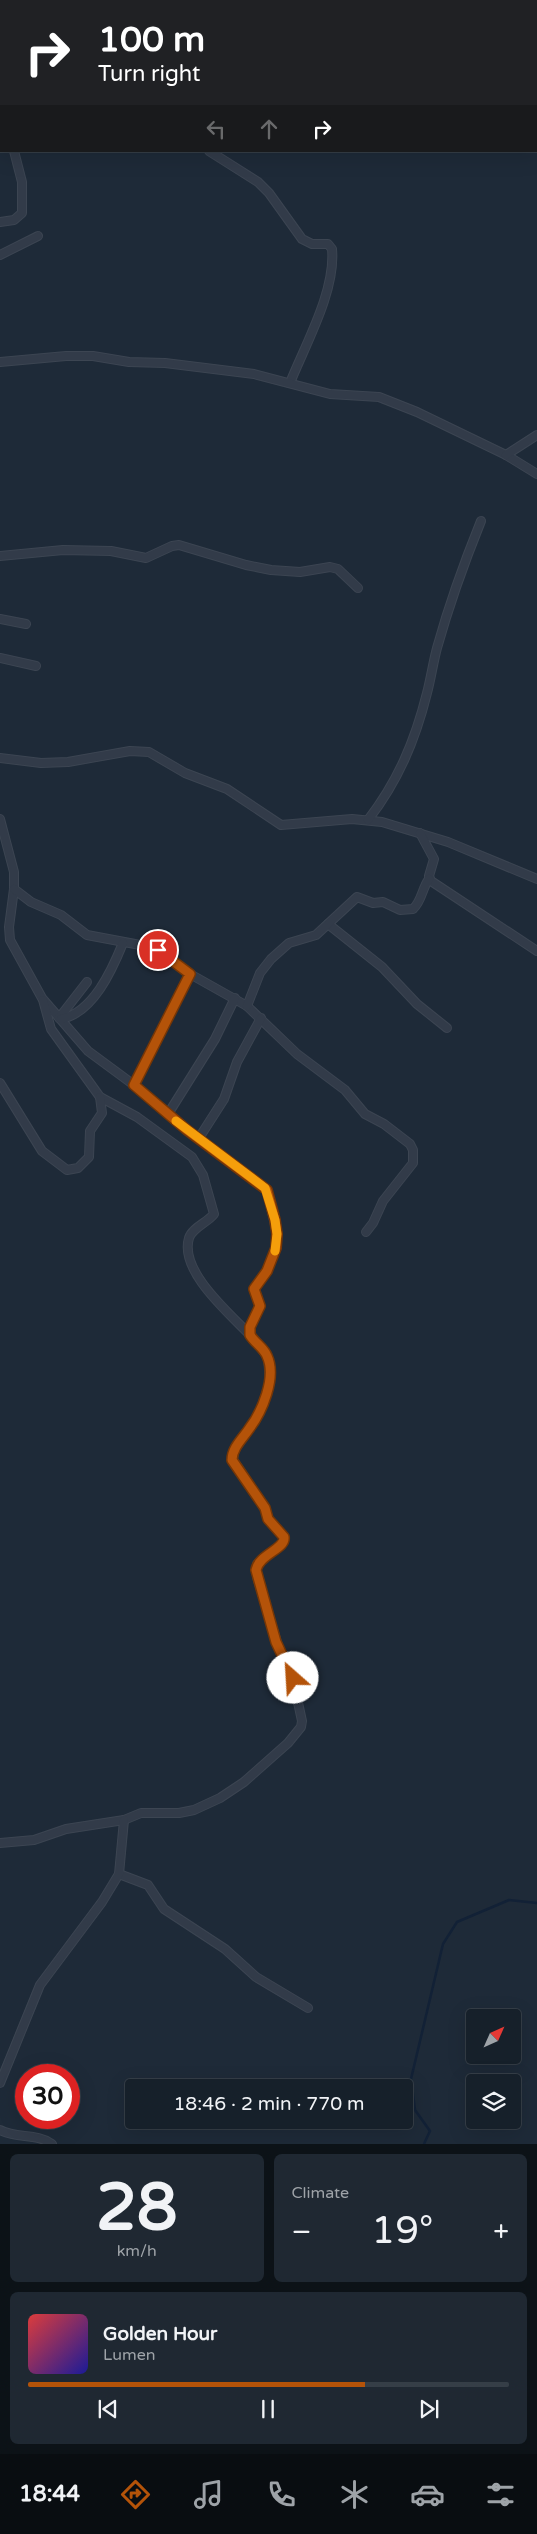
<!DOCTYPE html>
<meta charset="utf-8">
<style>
body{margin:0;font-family:"Varela Round",sans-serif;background:#1f2832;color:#f1f3f6;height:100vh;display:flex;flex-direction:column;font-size:19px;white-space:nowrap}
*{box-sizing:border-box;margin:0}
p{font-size:16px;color:#9ea3a8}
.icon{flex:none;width:28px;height:28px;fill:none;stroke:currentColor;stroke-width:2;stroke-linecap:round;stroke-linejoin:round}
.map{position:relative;height:2144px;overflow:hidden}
.panel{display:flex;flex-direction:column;gap:10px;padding:10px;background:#0c1217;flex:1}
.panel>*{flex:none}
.guide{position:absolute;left:0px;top:0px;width:538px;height:152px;box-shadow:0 5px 20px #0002,0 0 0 1px #353e47;background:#202124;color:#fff;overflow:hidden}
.needle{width:32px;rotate:45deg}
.buttons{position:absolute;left:466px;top:2009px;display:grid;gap:10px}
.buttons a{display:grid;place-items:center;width:55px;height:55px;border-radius:5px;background:#16202a;box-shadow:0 5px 20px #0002,0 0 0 1px #353e47;font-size:25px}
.speed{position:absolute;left:15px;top:2064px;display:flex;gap:10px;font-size:25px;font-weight:700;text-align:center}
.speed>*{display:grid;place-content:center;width:65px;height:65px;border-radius:50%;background:#16202a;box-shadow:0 5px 20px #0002,0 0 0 1px #353e47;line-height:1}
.speed .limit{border:8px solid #d22;background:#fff;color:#111}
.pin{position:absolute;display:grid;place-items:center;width:42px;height:42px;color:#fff;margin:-21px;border:2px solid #fff;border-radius:50%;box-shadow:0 1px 5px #0007}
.me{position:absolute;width:55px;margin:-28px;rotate:334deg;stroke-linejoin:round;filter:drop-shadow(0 0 4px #0008)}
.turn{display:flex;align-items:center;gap:18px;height:105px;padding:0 15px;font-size:22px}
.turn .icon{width:65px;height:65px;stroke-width:2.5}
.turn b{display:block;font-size:35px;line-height:42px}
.lanes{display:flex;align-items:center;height:48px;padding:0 15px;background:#0003;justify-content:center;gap:25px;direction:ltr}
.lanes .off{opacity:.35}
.big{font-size:38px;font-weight:600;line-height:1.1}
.panel .widget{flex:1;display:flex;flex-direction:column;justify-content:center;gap:8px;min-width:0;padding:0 18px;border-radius:8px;background:#1f2832}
.panel .dial{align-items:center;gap:0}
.dial b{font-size:65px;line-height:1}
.song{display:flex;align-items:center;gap:15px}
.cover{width:60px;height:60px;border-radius:8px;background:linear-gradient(135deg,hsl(0 70% 55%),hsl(240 70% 35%))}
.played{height:5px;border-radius:2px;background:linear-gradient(90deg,#b45309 70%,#353e47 70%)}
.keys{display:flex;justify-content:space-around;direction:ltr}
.heat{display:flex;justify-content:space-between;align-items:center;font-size:28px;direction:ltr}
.panel .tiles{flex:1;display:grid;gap:10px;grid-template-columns:1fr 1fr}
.widget:last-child{grid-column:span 2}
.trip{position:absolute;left:125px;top:2079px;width:288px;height:50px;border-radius:5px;background:#16202a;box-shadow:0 5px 20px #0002,0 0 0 1px #353e47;font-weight:600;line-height:50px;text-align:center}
.tabs{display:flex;height:80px;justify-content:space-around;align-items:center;background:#090d11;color:#9ea3a8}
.tabs .icon{width:35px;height:35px}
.tabs .on{color:#b45309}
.tabs b{font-size:22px;color:#f1f3f6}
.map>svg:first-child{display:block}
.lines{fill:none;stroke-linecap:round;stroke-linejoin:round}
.stream{stroke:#122136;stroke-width:2.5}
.minor-casing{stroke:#3c4552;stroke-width:10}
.minor{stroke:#323b49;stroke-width:8}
.route-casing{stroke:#753606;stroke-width:12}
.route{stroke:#b45309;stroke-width:9}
.slow{stroke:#f59e0b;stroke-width:9}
</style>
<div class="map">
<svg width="537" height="2144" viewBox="0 0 537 2144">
<rect width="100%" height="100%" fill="#1e2a38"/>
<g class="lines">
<polyline class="stream" points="424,2144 430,2131 415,2110 411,2079 443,1944 457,1922 509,1900 537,1903"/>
<g class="minor-casing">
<g id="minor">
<polyline points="63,1 64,0"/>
<polyline points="0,3 1,3"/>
<polyline points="0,40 1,40"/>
<path d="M209,151l49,31 11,11 33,46 10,5h16l4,5c4,42 -27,96 -42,134"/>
<polyline points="0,222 14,220 22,213 22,182 14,151"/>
<polyline points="0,255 38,236"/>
<polyline points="0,362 66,356 93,356 129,362 165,363 254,374 330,394 379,397 417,412 506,455 537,474"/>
<polyline points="506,455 537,435"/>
<polyline points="0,556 63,550 111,551 146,558 172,546 179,545 246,565 271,570 300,572 330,567 338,569 358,588"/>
<polyline points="0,619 26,624"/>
<polyline points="0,658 36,666"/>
<polyline points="0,758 41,763 68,762 130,751 149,752 185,773 227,789 281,825 352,819 382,822 448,842 537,879"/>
<polyline points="0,819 14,872 14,889 9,927 10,940 42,998 88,1051 134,1085 187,1130 267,1190 277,1234 276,1248 267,1271 254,1289 260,1306 250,1327 250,1335 268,1357 270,1383 259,1414 234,1451 233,1460 265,1508 268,1519 284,1537 282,1544 257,1564 257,1577 280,1652 291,1670 302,1721 301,1727 288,1743 244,1782 220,1798 194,1810 179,1813 141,1813 124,1820 66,1829 34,1840 0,1843"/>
<path d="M368,820c30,-39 47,-79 59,-127 4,-15 6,-30 10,-45 12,-43 27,-85 44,-127"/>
<polyline points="420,833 434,859 429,876 431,881 537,951"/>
<polyline points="14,889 31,902 61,915 87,935 151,947 190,974 247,1006 297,1054 345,1090 365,1114 384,1124 410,1144 413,1150 413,1163 383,1201 373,1223 366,1232"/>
<polyline points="328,924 382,967 417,1004 447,1028"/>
<path d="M43,1000l8,29 49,68 37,20 55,40 11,18 11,39c-6,8 -22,14 -25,24 -10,33 40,75 61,97"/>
<path d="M247,1006l13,-33 11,-14 18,-16 27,-8 41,-38 16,6 10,-1 17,8 13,-1c9,-8 9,-21 16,-30"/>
<polyline points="59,1018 87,982"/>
<path d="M61,1019c32,-6 51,-49 62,-76"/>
<polyline points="0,1083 42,1151 67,1170 78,1168 89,1157 90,1131 102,1113 100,1097"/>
<polyline points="134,1085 190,974"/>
<polyline points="168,1114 215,1039 235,998"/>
<polyline points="199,1138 224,1099 237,1062 261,1018"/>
<polyline points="119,1874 148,1885 164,1909 225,1949 256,1977 308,2008"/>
<polyline points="0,2083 40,1985 102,1902 119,1874 124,1820"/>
<path d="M0,2130c17,9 36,3 52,14"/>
</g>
</g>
<use href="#minor" class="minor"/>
</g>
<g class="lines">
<g class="route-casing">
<path id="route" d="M158,950l32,24 -56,111 53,45 80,60 8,30 2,14 -1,14 -9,23 -13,18 6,17 -10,21v8c5,8 14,13 17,21 10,21 -5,56 -18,73 -6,9 -17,19 -17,31l33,48 3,11 16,18c2,12 -25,17 -28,33l20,72 17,36"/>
</g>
<use href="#route" class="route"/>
<polyline class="slow" points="176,1121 265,1188 275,1220 277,1234 275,1251"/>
</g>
</svg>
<div class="buttons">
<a><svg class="needle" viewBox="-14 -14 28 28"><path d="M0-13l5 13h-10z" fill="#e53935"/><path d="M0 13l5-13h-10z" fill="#9ea3a8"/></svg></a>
<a><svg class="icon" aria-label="layers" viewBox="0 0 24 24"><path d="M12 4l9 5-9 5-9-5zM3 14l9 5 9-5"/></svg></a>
</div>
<div class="speed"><div class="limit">30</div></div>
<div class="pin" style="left:158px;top:950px;background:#d93025"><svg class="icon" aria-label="arrive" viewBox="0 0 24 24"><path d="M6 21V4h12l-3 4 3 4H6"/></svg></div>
<svg class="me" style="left:293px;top:1678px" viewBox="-20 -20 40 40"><circle r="19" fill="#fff"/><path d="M0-13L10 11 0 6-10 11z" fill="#b45309"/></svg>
<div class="trip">18:46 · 2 min · 770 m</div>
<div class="guide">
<div class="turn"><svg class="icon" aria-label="right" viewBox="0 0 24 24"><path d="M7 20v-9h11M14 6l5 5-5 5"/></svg><div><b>100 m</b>Turn right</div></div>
<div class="lanes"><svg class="icon off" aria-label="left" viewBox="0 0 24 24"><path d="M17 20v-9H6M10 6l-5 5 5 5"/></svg><svg class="icon off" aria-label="ahead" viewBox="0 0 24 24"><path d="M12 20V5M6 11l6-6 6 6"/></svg><svg class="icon" aria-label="right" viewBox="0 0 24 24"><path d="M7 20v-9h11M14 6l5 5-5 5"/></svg></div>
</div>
</div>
<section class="panel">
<div class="tiles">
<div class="widget dial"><b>28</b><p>km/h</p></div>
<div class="widget"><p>Climate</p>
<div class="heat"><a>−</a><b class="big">19°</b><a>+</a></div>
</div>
<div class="widget">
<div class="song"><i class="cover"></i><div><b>Golden Hour</b><p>Lumen</p></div></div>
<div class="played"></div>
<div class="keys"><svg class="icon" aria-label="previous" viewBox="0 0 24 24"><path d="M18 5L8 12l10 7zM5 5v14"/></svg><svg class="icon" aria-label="pause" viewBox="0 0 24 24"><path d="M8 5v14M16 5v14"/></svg><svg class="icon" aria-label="next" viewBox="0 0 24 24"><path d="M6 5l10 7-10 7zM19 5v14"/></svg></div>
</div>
</div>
</section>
<nav class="tabs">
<b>18:44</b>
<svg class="icon on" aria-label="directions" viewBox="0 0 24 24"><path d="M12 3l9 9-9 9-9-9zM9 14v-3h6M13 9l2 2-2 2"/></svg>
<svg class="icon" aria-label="music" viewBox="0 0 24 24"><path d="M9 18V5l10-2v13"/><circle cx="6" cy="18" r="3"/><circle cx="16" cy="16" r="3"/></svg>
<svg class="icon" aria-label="phone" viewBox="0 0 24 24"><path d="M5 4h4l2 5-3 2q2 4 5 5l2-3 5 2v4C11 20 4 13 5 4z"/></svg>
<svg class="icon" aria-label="climate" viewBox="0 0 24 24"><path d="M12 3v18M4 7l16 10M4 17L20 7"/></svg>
<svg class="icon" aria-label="car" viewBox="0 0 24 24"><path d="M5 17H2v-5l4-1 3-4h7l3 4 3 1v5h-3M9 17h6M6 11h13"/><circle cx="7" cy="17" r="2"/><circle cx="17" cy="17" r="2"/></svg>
<svg class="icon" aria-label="filters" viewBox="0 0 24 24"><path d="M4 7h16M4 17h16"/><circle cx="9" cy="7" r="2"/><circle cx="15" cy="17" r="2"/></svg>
</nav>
